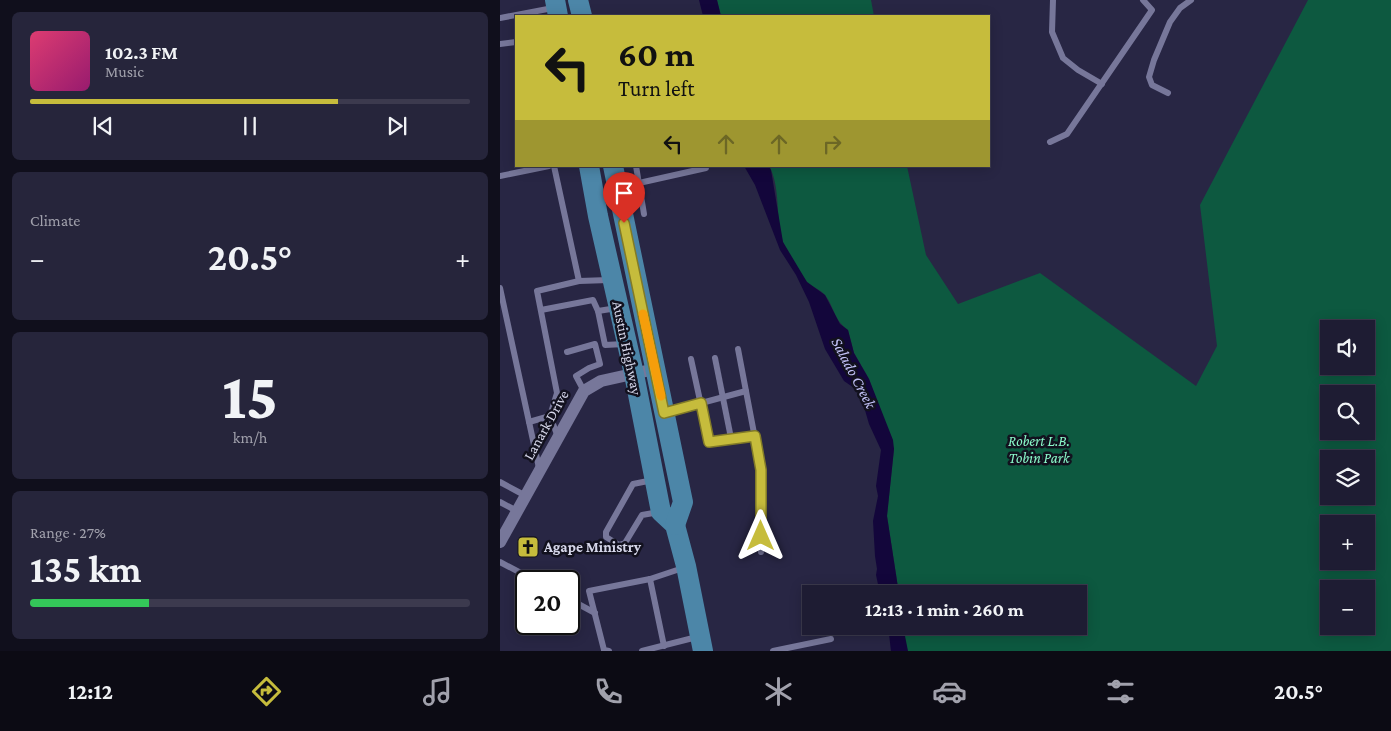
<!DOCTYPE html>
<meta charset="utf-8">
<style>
body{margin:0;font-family:"Crimson Pro",serif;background:#26253b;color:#f1f3f6;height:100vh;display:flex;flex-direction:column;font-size:19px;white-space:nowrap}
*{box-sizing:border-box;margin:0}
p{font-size:16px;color:#a1a1ac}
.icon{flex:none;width:28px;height:28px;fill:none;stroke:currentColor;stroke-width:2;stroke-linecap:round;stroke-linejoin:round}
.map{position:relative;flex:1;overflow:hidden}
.panel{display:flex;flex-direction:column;gap:12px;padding:12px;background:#100f1c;width:500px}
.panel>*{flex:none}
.top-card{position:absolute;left:15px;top:15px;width:475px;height:152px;border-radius:0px;box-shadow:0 2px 12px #0003,0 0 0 1px #3c3a4e;background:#c6bc3c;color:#111;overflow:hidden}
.tools{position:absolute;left:820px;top:320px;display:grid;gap:10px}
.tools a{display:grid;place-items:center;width:55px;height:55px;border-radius:0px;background:#1e1c33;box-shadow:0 2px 12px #0003,0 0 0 1px #3c3a4e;font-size:25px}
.speed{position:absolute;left:15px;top:570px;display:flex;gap:10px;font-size:25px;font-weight:700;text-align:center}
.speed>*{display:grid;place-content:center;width:65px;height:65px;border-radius:50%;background:#1e1c33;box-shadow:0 2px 12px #0003,0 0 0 1px #3c3a4e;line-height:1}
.speed .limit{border:2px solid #111;border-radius:8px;background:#fff;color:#111}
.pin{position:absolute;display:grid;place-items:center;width:42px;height:42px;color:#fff;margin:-51px -21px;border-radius:50% 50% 50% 0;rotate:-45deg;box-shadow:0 0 5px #0007}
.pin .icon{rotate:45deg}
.me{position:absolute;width:55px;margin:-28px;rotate:0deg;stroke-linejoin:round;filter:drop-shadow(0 0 4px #0008)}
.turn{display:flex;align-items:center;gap:18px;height:105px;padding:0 20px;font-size:22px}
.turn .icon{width:65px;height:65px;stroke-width:2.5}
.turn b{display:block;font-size:35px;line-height:42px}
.lanes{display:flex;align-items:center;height:48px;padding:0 20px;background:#0003;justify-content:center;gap:25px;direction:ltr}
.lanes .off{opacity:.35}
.big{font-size:38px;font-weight:700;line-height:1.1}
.panel .widget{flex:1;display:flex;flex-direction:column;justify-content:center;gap:8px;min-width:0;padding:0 18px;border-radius:8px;background:#26253b}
.panel .dial{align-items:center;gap:0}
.dial b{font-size:65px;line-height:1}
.song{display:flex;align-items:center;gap:15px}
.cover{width:60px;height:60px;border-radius:8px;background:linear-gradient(135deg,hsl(340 70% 55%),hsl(320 70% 35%))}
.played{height:5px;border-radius:2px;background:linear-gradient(90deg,#c6bc3c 70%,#3c3a4e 70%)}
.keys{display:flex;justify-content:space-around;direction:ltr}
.heat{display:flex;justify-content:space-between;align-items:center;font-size:28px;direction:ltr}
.charge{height:8px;border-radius:4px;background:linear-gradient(90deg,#34c759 27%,#3c3a4e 0)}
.trip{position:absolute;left:302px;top:585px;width:285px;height:50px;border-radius:0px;background:#1e1c33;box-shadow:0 2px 12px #0003,0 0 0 1px #3c3a4e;font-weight:700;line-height:50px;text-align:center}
.tab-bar{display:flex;height:80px;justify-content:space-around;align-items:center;background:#0c0b14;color:#a1a1ac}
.tab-bar .icon{width:35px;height:35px}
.tab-bar .active{color:#c6bc3c}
.tab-bar b{font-size:22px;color:#f1f3f6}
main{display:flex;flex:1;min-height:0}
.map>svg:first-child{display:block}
.green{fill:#0d5940;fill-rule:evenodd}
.water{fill:#13063b}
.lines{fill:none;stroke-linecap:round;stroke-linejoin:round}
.service{stroke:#77779a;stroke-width:6}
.minor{stroke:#77779a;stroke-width:12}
.primary{stroke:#4c86a8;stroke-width:20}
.route-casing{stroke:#817a27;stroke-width:12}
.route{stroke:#c6bc3c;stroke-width:9}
.slow{stroke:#f59e0b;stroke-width:9}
.labels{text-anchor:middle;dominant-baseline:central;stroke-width:5;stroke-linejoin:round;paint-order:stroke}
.street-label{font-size:15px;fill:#d5d6e9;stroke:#12111e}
.park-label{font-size:15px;font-style:italic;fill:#89f8c9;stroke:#12111e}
.poi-label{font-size:15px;font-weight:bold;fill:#d5d6e9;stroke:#12111e;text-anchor:start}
.water-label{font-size:16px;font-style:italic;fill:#c1c1f6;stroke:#12111e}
</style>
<main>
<section class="panel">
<div class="widget">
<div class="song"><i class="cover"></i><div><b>102.3 FM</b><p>Music</p></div></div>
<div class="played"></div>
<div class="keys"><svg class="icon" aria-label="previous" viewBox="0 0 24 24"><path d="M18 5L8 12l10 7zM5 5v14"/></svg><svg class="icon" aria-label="pause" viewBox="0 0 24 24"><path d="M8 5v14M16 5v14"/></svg><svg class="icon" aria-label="next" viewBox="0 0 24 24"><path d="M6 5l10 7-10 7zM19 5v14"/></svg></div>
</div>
<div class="widget"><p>Climate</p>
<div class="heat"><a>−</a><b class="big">20.5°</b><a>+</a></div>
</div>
<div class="widget dial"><b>15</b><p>km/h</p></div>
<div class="widget"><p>Range · 27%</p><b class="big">135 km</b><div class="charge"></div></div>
</section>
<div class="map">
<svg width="891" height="651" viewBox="0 0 891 651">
<rect width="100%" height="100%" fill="#282644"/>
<g class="green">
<polygon points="217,0 371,0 374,16 221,16"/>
<path d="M808,0h83v651h-485l-4,-25h177v-32h-180l-12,-78 7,-67 -25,-70 -15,-26 -6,-23c-15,-11 -13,-22 -23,-35 -4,-5 -13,-8 -18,-13 -6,-7 -21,-32 -24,-40 -8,-23 -2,-55 -14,-76h138l19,89 32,49 82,-31 156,113 21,-40 -17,-141zM829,329h37v37h-37zM829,394h37v37h-37zM829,459h37v37h-37zM829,524h37v37h-37zM829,589h37v37h-37z"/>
</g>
<g class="water">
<polygon points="199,0 217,0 221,16 203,16"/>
<polygon points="244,166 269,166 271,170 283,242 307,282 325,295 340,324 348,330 354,353 369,379 393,440 394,449 387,516 399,594 380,594 376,575 377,569 375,556 373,521 378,496 376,486 381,450 369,424 360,393 357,390 344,381 325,349 309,302 296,275 280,250 255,185"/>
<polygon points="388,626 403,626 408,651 391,651"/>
</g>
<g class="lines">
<g class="service">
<polyline points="553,0 552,32 563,58 578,70 602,84"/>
<polyline points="0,18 53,8"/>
<polyline points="0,44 16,42"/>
<polyline points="668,93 652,85 649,77 654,60 670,22 680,8 691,0"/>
<polyline points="550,142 567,134 652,10 643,0"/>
<polyline points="54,166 79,281"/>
<polyline points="136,166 144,214"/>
<polyline points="0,176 49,166"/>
<polyline points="139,183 206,168 206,166"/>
<polyline points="123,204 141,200"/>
<polyline points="0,288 39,468"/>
<polyline points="41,310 93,300 98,311 105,345 124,344"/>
<polyline points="98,311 117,308"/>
<polyline points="238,349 261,470 261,552"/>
<polyline points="67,352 95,344 100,364 89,368 76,376 84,391"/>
<polyline points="215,358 231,438"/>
<polyline points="191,359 209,442 255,436"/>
<polyline points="168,412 246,391"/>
<polyline points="29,422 50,416"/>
<polyline points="58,437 50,416 57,393 37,291 79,281 109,280"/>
<polyline points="153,480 133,484 106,532 106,537 119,545 125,543 142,515 159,512"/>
<polyline points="0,482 26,496"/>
<polyline points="0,502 17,511"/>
<polyline points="0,562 36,581"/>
<polyline points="150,579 164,646"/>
<polyline points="69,599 95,613"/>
<polyline points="109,651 104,650 89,591 150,579 183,568"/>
<polyline points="142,651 197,637"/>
<polyline points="273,651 331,639"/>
</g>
<polyline class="minor" points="0,542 84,391 101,381 155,369"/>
<g class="primary">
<polyline points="55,0 58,16"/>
<polyline points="78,0 82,16"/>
<polyline points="89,166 98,216 134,374 161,512 175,525 186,566 203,651"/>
<polyline points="113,166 183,502 175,525"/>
</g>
</g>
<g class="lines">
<g class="route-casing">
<polyline id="route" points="124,223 164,413 201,403 209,442 255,436 261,470 261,536"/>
</g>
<use href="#route" class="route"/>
<polyline class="slow" points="143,314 161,396"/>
</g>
<defs>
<g id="church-square" transform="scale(1.125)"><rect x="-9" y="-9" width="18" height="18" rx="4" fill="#c6bc3c" stroke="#12111e"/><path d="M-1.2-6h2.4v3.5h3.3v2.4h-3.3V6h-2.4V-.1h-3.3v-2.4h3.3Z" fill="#111"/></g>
</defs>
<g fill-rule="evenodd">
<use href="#church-square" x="28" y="547"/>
</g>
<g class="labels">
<g class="street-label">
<text transform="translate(127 348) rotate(78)">Austin Highway</text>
<text transform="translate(46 425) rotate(-61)">Lanark Drive</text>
</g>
<g class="park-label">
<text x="539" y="441">Robert L.B.<tspan x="539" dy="17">Tobin Park</tspan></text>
</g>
<g class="poi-label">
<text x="44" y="547">Agape Ministry</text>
</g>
<g class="water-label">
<text transform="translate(354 373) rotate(62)">Salado Creek</text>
</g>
</g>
</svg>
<div class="tools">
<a><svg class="icon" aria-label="sound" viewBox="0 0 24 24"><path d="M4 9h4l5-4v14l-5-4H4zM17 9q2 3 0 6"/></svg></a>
<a><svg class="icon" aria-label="search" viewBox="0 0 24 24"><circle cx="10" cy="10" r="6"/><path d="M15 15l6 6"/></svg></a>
<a><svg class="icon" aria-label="layers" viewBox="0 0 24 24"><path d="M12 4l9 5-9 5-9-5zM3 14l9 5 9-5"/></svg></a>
<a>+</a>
<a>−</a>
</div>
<div class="speed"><div class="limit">20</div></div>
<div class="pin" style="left:124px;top:223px;background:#d93025"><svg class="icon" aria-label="arrive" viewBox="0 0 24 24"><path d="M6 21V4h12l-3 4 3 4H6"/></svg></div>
<svg class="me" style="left:261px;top:536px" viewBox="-20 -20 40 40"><path d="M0-17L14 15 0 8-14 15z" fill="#c6bc3c" stroke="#fff" stroke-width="4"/></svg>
<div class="trip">12:13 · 1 min · 260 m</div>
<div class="top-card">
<div class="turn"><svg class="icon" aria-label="left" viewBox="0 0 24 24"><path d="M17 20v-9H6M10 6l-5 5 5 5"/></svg><div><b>60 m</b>Turn left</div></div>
<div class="lanes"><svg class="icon" aria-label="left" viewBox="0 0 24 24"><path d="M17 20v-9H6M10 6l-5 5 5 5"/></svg><svg class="icon off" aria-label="ahead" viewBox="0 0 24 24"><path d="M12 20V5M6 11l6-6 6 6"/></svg><svg class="icon off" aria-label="ahead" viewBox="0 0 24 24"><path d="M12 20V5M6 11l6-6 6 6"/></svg><svg class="icon off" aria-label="right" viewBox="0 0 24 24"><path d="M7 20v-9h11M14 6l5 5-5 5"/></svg></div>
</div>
</div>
</main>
<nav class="tab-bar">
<b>12:12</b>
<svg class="icon active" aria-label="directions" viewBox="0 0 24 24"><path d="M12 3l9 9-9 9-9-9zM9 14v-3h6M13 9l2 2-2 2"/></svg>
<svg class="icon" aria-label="music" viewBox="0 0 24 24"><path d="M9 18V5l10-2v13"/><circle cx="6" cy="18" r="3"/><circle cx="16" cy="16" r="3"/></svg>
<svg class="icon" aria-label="phone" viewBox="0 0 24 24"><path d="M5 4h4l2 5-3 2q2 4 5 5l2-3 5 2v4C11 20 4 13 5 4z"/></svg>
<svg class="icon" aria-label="climate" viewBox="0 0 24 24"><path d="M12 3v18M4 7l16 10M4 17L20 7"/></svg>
<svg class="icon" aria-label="car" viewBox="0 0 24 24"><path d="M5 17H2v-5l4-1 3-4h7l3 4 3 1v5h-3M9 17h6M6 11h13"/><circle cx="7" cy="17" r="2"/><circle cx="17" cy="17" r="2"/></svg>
<svg class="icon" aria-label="filters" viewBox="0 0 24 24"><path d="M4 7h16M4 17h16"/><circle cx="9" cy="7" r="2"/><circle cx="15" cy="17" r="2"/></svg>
<b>20.5°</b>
</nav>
